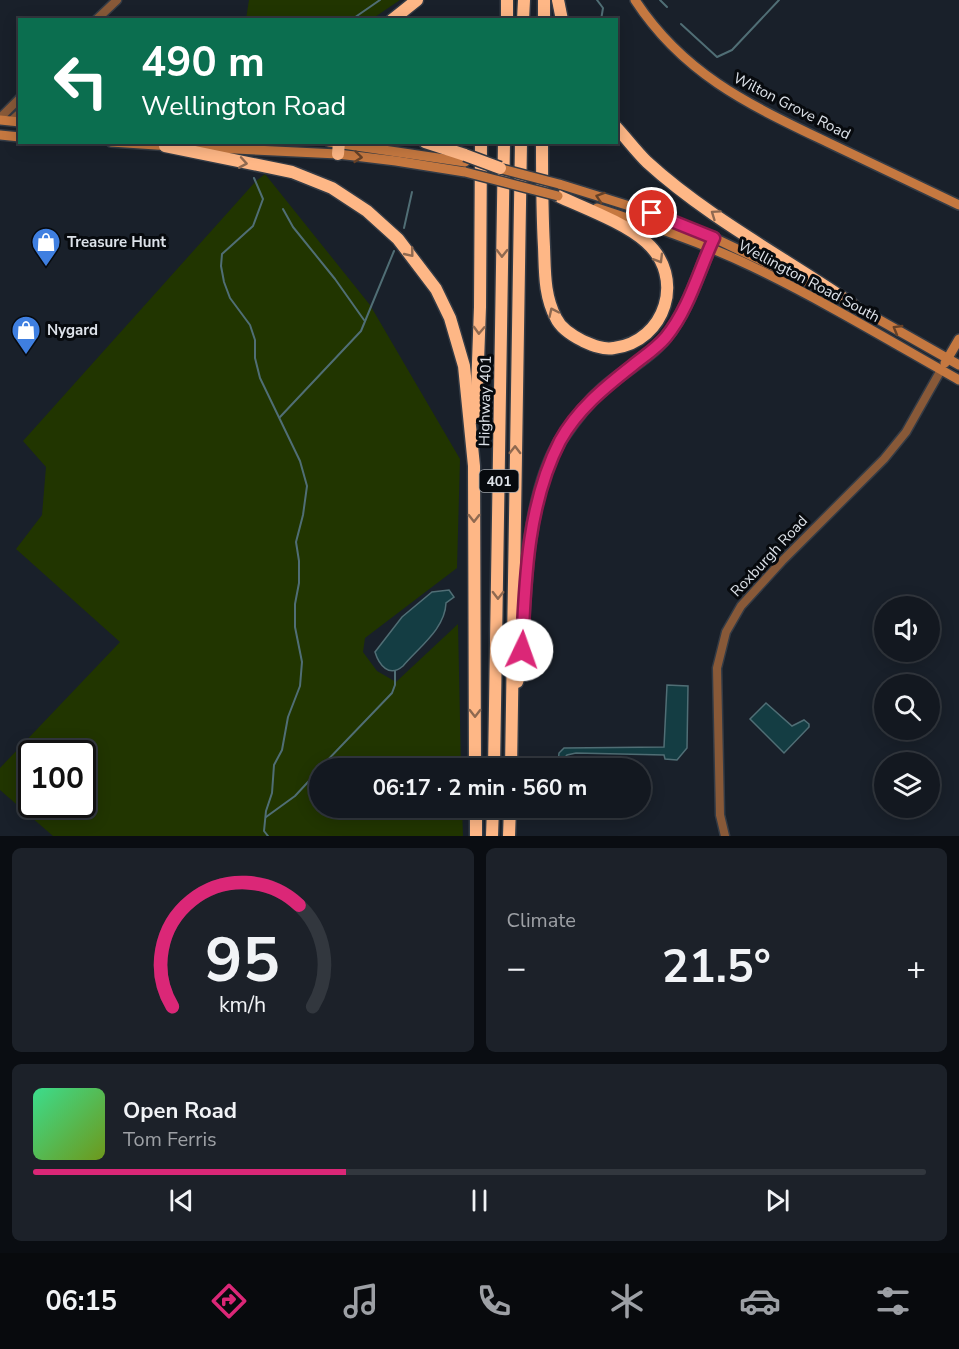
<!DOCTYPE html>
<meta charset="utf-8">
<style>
body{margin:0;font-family:"Nunito Sans",sans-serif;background:#1c2129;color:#f1f3f6;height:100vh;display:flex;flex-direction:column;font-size:22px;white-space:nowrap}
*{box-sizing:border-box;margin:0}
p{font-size:20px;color:#9da0a5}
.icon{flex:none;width:33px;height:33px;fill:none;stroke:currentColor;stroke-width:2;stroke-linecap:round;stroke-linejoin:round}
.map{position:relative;height:836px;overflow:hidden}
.details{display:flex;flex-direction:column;gap:12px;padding:12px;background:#0a0d12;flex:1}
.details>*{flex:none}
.guide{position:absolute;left:18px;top:18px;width:600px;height:126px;border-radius:0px;box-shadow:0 3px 15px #0003,0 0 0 2px #32373e;background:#0b6e4f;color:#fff;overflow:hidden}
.fabs{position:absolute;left:874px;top:596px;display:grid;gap:12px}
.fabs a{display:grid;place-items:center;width:66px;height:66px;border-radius:50%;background:#131820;box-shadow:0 3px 15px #0003,0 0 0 2px #32373e;font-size:30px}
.speed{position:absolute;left:18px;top:740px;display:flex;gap:12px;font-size:30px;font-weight:700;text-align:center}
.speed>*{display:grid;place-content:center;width:78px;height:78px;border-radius:50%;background:#131820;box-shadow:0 3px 15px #0003,0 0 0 2px #32373e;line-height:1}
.speed .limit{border:3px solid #111;border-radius:9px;background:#fff;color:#111}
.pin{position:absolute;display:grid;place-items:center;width:51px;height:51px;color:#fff;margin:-26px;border:3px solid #fff;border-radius:50%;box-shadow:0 2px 6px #0007}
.me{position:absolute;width:66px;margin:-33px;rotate:3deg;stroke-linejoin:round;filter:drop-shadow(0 0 4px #0008)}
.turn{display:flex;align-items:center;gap:21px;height:126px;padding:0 24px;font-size:27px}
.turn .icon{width:78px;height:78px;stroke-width:2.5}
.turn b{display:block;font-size:42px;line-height:51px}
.big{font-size:45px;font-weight:700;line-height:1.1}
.details .widget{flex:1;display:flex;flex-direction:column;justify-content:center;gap:9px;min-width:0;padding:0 21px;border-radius:9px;background:#1c2129}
.details .dial{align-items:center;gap:0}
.dial svg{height:156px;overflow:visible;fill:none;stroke:#32373e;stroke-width:7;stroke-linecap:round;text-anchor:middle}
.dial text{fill:#f1f3f6;stroke:none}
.song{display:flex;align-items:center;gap:18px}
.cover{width:72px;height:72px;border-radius:9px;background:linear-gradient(135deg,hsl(150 70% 55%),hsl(80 70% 35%))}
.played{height:6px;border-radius:3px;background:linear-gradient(90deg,#db2777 35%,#32373e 35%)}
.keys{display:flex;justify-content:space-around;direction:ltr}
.heat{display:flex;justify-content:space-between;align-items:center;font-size:33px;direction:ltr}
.details .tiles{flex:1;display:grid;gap:12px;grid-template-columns:1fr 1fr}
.widget:last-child{grid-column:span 2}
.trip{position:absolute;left:309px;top:758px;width:342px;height:60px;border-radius:30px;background:#131820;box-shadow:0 3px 15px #0003,0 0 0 2px #32373e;font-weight:700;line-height:60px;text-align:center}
.tab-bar{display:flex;height:96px;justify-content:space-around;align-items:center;background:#080a0d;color:#9da0a5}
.tab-bar .icon{width:42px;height:42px}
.tab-bar .selected{color:#db2777}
.tab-bar b{font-size:27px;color:#f1f3f6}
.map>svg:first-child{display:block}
.green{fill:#213500;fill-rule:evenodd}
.water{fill:#143d43;stroke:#506e75;stroke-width:1.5}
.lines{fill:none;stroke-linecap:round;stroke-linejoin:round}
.stream{stroke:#506e75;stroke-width:2}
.tertiary-casing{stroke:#343b45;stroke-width:11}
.secondary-casing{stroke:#343b45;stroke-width:12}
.motorway-casing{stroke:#343b45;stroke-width:15}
.tertiary{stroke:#885938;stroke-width:8}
.secondary{stroke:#c57840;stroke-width:9}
.motorway{stroke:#feb786;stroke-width:12}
.secondary-bridge-casing{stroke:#343b45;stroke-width:12;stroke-linecap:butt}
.motorway-bridge-casing{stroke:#343b45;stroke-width:15;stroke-linecap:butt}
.secondary-bridge{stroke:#c57840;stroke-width:9}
.motorway-bridge{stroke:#feb786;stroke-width:12}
.oneway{stroke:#664127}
.oneway2{stroke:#8f6950}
.route-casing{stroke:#8e194d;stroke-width:15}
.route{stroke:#db2777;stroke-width:10}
.labels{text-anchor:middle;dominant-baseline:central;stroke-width:6;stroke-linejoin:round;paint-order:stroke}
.shield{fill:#070a0e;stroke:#9da1a7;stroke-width:1.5}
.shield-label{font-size:14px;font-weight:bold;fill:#dde2e9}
.street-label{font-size:15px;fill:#dde2e9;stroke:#070a0e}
.poi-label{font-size:15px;font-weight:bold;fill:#dde2e9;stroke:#070a0e;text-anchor:start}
</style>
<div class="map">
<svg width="959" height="836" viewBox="0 0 959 836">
<rect width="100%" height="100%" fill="#19202a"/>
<g class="green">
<polygon points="249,0 400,0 372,19 246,19"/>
<path d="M265,174l105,131 90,154 -3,109 -92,70 -2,14 14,19 19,11 62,-58 3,144h-141v39h142l1,29h-410l-53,-46v-22l120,-126 -104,-93 26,-34 4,-48 -23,-26 233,-260zM32,753h50v51h-50z"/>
</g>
<g class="water">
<path d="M449,590l5,7 -8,6c-1,26 -27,44 -43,63 -14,12 -24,-1 -28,-14l27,-35 30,-25z"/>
<polygon points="667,685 688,686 687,748 677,760 665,759 664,755 576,753 567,755 560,763 558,762 559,753 564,748 664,747"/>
<polygon points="766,703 792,726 804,720 809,724 809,727 784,753 750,719"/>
</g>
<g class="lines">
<g class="stream">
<polyline points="597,0 603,8 601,20"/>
<polyline points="660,0 667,7"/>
<polyline points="351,20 380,0"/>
<polyline points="681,24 717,57 732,50 779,0"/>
<polyline points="254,178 263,199 253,226 222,254 221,266 224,282 230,298 250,325 255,340 255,358 260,378 300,461 307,486 303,515 296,542 299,561 299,583 295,604 295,627 302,662 300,686 288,717 282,750 274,765 272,793 266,811 264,831 268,836"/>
<polyline points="283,209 293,227 335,279 364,320"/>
<polyline points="404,228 412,192"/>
<polyline points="280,417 361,331 394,251"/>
<polyline points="320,768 392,693 395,685 395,671"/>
<polyline points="266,817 295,796 320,769"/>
</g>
<g class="tertiary-casing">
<g id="tertiary">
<polyline points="96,20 117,0"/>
<polyline points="0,118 20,98"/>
<polyline points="11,121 20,113"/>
<polyline points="725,836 720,815 717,668 726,632 741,606 782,561 884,459 906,432 941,370"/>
</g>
</g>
<g class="secondary-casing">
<g id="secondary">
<path d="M635,0c49,75 115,105 192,142 44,21 88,42 132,63"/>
<polyline points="0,120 20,122"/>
<polyline points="0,135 20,137"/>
<polyline points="111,142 171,146"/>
<polyline points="329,142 465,162"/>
<polyline points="194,147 338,154 396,161 465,172"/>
<polyline points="559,184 652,213 714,238 815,286"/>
<path d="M597,208c52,17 104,34 154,58 71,34 139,75 208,114"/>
<polyline points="846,301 959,365"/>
<polyline points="945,363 959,339"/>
</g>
</g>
<g class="motorway-casing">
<g id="motorway">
<polyline points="558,0 562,20"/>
<polyline points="392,20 417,0"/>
<polyline points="507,20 507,0"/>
<polyline points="523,20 524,0"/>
<polyline points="544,20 544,0"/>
<path d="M616,127c11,12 20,24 31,35 60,55 138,96 205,142"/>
<polyline points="425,142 465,155"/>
<path d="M542,142c0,35 0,70 2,105 1,24 0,49 12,71 5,11 17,18 27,23 9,4 20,9 31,7 52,-7 72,-71 32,-106 -21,-19 -62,-34 -88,-46"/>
<polyline points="165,146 292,172 332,188 367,211 398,239 436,289 450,318 464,366 474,466 475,768"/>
<polyline points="338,154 339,142"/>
<polyline points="476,417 480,307 481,142"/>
<path d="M517,682l4,-12c3,-68 4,-174 41,-232 12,-18 25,-35 41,-49 20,-18 46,-31 63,-52 23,-28 33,-67 48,-99"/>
<polyline points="494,768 504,142"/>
<polyline points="511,768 521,142"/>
<polyline points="476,807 476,836"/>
<polyline points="492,836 493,807"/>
<polyline points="509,836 510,807"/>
</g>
</g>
<use href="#tertiary" class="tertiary"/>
<use href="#secondary" class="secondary"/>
<use href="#motorway" class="motorway"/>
<g class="secondary-bridge-casing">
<g id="secondary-bridge">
<polyline points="494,167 559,184"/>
<polyline points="465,172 558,196"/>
</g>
</g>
<g class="motorway-bridge-casing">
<polyline id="motorway-bridge" points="465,155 500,168"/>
</g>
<use href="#secondary-bridge" class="secondary-bridge"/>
<use href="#motorway-bridge" class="motorway-bridge"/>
</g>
<defs><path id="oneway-chevron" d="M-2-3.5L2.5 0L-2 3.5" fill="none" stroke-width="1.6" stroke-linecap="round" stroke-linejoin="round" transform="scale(1.5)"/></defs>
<g class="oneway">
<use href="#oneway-chevron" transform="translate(358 157) rotate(6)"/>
<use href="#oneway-chevron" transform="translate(600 197) rotate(-162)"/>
<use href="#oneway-chevron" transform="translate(897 329) rotate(-150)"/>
</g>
<g class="oneway2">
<use href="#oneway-chevron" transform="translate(243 163) rotate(10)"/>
<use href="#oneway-chevron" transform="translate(715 214) rotate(-145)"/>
<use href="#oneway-chevron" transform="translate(410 253) rotate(51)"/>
<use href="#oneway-chevron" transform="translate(502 253) rotate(91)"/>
<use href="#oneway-chevron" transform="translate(659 259) rotate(59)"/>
<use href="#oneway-chevron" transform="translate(553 312) rotate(-115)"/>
<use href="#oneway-chevron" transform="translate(479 330) rotate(92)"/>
<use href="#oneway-chevron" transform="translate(515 450) rotate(-89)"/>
<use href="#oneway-chevron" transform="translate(474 518) rotate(90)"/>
<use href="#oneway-chevron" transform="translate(498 595) rotate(91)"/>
<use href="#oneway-chevron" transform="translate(475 713) rotate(90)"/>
</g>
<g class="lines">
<g class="route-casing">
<path id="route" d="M522,650c3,-69 5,-145 38,-209 17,-31 44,-53 72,-75 11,-9 25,-18 34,-29 23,-28 33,-67 48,-99l-62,-25"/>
</g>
<use href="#route" class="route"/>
</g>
<defs>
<g id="shop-pin" transform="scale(1.5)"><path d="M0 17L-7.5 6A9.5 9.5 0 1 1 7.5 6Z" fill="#3f7fe0" stroke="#070a0e"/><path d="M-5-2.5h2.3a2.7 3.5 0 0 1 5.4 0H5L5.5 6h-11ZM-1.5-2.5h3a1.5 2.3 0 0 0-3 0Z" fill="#fff"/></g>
</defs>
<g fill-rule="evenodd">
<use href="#shop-pin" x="46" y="242"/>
<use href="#shop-pin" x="26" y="330"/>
</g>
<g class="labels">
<rect class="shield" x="479.5" y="470" width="39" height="22" rx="4.5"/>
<g class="shield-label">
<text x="499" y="481">401</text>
</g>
<g class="street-label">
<text transform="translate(792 106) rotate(27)">Wilton Grove Road</text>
<text transform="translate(809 281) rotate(28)">Wellington Road South</text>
<text transform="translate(485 401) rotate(-89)">Highway 401</text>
<text transform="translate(769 556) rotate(-47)">Roxburgh Road</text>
</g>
<g class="poi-label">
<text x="67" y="242">Treasure Hunt</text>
<text x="47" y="330">Nygard</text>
</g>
</g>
</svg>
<div class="fabs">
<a><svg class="icon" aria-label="sound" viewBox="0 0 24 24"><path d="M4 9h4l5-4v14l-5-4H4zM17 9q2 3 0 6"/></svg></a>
<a><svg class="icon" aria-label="search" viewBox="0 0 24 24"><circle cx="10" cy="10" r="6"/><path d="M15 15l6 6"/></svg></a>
<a><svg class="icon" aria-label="layers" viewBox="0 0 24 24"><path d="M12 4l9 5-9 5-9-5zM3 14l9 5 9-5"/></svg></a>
</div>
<div class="speed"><div class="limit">100</div></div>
<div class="pin" style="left:652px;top:213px;background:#d93025"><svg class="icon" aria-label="arrive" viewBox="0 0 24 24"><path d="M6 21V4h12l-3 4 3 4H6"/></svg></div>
<svg class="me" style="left:522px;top:650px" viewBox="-20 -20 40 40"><circle r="19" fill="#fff"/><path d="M0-13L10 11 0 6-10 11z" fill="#db2777"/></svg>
<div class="trip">06:17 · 2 min · 560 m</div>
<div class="guide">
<div class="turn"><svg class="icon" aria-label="left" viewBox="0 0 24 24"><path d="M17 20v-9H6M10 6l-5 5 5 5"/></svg><div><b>490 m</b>Wellington Road</div></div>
</div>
</div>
<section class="details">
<div class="tiles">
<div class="widget dial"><svg viewBox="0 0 100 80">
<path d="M14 69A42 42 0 1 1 86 69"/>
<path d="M14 69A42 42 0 0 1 79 17" stroke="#db2777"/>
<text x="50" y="56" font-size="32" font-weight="700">95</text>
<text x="50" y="72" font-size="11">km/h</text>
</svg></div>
<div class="widget"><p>Climate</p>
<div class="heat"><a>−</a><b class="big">21.5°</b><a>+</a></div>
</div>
<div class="widget">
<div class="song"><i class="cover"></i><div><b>Open Road</b><p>Tom Ferris</p></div></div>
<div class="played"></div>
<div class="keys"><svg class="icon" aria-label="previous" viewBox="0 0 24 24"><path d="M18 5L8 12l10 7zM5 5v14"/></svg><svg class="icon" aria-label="pause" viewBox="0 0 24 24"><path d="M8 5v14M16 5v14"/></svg><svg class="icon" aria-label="next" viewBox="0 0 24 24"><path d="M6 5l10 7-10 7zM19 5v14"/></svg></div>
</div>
</div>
</section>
<nav class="tab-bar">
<b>06:15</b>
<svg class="icon selected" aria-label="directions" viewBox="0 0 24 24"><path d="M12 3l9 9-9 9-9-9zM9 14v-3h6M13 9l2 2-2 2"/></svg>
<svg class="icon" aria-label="music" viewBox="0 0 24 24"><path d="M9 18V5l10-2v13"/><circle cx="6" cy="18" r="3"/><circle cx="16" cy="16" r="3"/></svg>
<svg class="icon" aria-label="phone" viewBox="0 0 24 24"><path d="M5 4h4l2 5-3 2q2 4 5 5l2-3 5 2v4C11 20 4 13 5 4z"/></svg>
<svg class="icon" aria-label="climate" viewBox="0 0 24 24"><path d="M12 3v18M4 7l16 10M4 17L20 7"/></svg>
<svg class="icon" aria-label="car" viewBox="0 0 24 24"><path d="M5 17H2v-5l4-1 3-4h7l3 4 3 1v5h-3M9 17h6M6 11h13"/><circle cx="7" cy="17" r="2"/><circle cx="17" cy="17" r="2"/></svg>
<svg class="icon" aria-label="filters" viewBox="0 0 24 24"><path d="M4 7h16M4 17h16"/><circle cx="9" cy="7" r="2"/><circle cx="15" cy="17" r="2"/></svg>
</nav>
